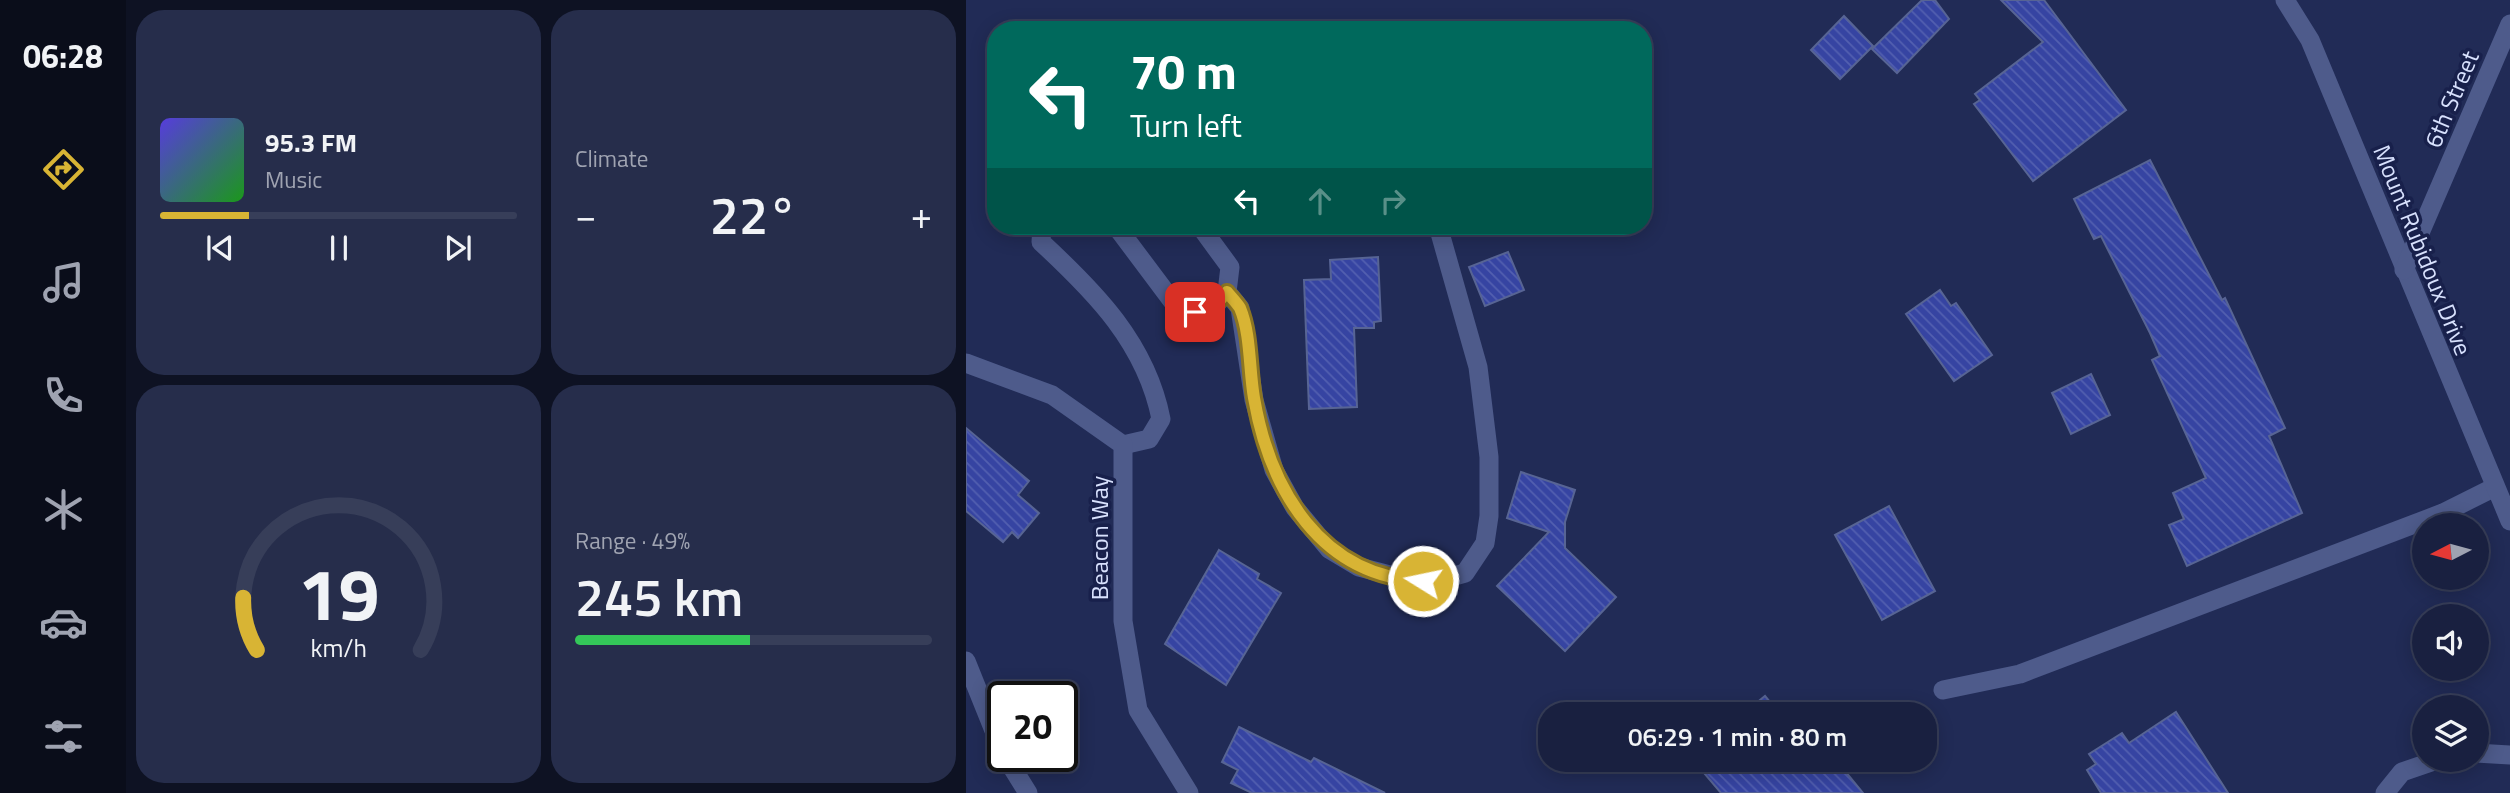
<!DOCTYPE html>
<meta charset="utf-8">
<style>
body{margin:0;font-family:"Titillium Web",sans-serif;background:#262d4b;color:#f1f3f6;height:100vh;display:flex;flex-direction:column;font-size:26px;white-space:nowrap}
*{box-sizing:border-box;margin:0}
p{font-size:23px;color:#9fa3b1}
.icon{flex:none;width:38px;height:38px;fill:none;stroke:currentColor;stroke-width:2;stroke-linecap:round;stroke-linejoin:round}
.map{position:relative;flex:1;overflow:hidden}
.details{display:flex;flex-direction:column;gap:10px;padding:10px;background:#0e1223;width:840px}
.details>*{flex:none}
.hud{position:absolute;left:21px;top:21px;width:665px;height:214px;border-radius:28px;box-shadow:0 4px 18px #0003,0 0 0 2px #373e59;background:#00695c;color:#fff;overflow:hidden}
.needle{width:46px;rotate:264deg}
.controls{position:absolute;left:1446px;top:513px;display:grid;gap:14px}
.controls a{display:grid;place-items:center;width:77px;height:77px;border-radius:50%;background:#192040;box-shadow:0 4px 18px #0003,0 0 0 2px #373e59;font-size:35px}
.speed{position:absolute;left:21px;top:681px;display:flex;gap:14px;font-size:35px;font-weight:700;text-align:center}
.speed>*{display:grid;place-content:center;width:91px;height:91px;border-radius:50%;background:#192040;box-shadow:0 4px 18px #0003,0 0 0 2px #373e59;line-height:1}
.speed .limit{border:4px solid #111;border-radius:10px;background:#fff;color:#111}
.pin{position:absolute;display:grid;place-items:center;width:60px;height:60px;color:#fff;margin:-30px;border-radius:14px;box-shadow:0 4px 10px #0006}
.me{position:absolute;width:77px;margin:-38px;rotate:280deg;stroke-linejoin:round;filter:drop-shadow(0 0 5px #0008)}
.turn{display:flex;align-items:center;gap:24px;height:147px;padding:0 28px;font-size:32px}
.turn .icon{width:91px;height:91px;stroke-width:2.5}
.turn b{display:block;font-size:49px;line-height:60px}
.lanes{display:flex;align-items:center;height:66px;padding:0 28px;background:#0003;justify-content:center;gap:35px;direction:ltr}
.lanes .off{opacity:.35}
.big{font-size:52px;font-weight:600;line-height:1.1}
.details .tile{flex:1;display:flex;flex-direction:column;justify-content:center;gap:10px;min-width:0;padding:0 24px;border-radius:28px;background:#262d4b}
.details .dial{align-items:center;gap:0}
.dial svg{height:182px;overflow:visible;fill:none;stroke:#373e59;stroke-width:7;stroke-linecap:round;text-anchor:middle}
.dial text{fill:#f1f3f6;stroke:none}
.song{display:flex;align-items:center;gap:21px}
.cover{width:84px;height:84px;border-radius:10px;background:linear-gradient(135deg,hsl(250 70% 55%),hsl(120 70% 35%))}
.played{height:7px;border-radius:4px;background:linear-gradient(90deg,#d8b434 25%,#373e59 25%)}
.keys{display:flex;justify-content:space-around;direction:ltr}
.heat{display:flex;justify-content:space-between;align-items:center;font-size:38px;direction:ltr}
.charge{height:10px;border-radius:5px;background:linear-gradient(90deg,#34c759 49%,#373e59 0)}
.details .tiles{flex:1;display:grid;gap:10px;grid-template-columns:repeat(2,1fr)}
.trip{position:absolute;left:572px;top:702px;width:399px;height:70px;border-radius:28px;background:#192040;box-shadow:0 4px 18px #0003,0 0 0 2px #373e59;font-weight:600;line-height:70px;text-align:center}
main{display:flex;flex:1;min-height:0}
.tabs{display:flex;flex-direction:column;width:126px;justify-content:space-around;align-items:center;background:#0a0d1a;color:#9fa3b1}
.tabs .icon{width:49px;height:49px}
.tabs .active{color:#d8b434}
.tabs b{font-size:32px;color:#f1f3f6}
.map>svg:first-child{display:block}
.building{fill:url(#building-back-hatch);stroke:#576494;stroke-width:2}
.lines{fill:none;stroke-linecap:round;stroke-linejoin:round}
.service{stroke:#4e5b8b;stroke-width:19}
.minor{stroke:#4e5b8b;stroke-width:19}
.route-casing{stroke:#8c7522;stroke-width:18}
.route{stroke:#d8b434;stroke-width:12}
.labels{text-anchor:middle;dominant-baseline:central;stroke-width:7;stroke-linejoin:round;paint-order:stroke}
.street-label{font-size:24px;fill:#d8e1fd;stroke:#18204b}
</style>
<main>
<nav class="tabs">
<b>06:28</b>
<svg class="icon active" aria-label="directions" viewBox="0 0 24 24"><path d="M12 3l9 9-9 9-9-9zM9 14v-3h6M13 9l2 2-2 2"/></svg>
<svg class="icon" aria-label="music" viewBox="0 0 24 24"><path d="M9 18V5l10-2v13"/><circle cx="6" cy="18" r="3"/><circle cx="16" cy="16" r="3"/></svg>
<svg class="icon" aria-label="phone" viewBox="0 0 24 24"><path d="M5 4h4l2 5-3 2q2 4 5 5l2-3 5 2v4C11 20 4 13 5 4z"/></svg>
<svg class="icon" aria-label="climate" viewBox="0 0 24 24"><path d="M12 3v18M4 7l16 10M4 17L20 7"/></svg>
<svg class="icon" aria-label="car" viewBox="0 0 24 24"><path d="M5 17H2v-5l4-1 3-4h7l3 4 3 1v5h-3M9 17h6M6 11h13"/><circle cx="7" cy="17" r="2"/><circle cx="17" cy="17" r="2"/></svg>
<svg class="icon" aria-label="filters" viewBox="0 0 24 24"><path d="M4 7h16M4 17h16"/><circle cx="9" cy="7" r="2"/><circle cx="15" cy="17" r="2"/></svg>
</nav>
<section class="details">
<div class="tiles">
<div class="tile">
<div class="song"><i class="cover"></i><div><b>95.3 FM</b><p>Music</p></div></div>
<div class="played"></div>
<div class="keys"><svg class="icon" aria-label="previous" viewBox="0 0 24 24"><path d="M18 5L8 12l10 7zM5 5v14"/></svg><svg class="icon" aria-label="pause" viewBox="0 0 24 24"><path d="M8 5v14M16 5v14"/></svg><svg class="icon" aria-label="next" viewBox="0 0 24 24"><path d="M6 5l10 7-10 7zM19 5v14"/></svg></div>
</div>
<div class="tile"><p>Climate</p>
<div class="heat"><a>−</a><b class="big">22°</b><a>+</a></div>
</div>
<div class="tile dial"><svg viewBox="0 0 100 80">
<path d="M14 69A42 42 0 1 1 86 69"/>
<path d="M14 69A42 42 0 0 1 8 46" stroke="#d8b434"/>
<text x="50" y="56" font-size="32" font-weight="700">19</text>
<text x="50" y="72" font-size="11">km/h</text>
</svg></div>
<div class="tile"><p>Range · 49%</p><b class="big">245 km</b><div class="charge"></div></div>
</div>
</section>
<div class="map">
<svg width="1544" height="793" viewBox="0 0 1544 793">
<defs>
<pattern id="building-back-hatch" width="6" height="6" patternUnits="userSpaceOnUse" patternTransform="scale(1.75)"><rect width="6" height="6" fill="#3644a2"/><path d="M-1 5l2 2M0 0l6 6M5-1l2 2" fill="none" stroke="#525fb0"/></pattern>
</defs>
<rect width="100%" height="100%" fill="#212b56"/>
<g class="building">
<polygon points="956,0 969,0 983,19 931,73 906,49"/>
<polygon points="1035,0 1078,0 1160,110 1067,181 1008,104 1014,100 1009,94 1077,42"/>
<polygon points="878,16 907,46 874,79 845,50"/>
<polygon points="1184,160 1256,300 1259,298 1319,428 1303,436 1336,513 1221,566 1203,525 1218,519 1207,493 1240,478 1186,360 1194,356 1184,333 1135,236 1128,239 1108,199"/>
<polygon points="542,252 558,290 519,306 503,267"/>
<polygon points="412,257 415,321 408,322 408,328 388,328 391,407 343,409 338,280 365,279 364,260"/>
<polygon points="974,290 985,306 990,303 1026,355 988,381 940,314"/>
<polygon points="1125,374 1144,415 1105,434 1086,393"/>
<polygon points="0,428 63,481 52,495 73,513 52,538 46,532 37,542 0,511"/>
<polygon points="555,472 609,490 599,522 599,548 650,597 599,651 531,586 583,532 541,518"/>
<polygon points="923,506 969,591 916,620 869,535"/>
<polygon points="253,550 293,574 291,579 315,593 260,685 199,644"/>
<polygon points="799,696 814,714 777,714"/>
<polygon points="1210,712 1262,793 1135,793 1121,770 1130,764 1123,754 1156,733 1163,743"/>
<polygon points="273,727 345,762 348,758 419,793 286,793 265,783 272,770 256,762"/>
<polygon points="727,760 870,760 897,793 755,793"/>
</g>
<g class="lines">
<g class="service">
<path d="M76,226l-1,16c54,50 105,101 120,177l-12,20 -26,6"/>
<polyline points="150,226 213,310 229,312 246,309 261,292 264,267 234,226"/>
<polyline points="261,292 274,308 288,400 308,470 329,508 363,549 393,567 443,580 471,581 499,573 519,543 523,516 523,457 512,367 472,226"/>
<polyline points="977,690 1054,674 1477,513 1529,487"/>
</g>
<g class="minor">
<polyline points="1319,0 1344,40 1544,521"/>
<polyline points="1438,270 1544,24"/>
<polyline points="0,363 86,395 157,445 157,621 172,710 223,793"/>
<polyline points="0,661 37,753"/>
<polyline points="1510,753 1544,755"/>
<polyline points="39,756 62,793"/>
<polyline points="1419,793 1436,772 1471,760"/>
</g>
</g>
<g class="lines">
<g class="route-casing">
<path id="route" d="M229,312l17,-3 15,-17c4,5 10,11 13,16 11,26 9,62 14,90 16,92 67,179 169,183"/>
</g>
<use href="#route" class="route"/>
</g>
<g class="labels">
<g class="street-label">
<text transform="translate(1485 99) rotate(-67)">6th Street</text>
<text transform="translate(1457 250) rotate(68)">Mount Rubidoux Drive</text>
<text transform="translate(133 538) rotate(-90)">Beacon Way</text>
</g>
</g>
</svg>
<div class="controls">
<a><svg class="needle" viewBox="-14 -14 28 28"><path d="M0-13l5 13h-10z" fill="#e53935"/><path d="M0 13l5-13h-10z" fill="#9fa3b1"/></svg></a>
<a><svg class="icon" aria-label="sound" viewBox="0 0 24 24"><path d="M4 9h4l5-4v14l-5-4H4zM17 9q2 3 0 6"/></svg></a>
<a><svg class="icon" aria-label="layers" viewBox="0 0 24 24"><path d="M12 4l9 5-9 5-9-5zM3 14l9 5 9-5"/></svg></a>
</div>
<div class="speed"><div class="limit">20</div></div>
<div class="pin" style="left:229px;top:312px;background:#d93025"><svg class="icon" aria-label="arrive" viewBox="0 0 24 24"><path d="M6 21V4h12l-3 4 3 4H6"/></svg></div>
<svg class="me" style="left:457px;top:581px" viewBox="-20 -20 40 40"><circle r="17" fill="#d8b434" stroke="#fff" stroke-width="3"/><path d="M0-11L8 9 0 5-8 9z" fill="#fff"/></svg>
<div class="trip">06:29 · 1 min · 80 m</div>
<div class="hud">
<div class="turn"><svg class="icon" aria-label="left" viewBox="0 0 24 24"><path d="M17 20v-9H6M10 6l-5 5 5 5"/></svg><div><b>70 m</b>Turn left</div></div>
<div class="lanes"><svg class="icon" aria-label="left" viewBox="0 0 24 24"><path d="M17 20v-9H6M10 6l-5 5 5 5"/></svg><svg class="icon off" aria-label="ahead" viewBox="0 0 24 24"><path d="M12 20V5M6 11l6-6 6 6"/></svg><svg class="icon off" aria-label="right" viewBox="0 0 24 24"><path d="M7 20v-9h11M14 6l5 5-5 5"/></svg></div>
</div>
</div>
</main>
